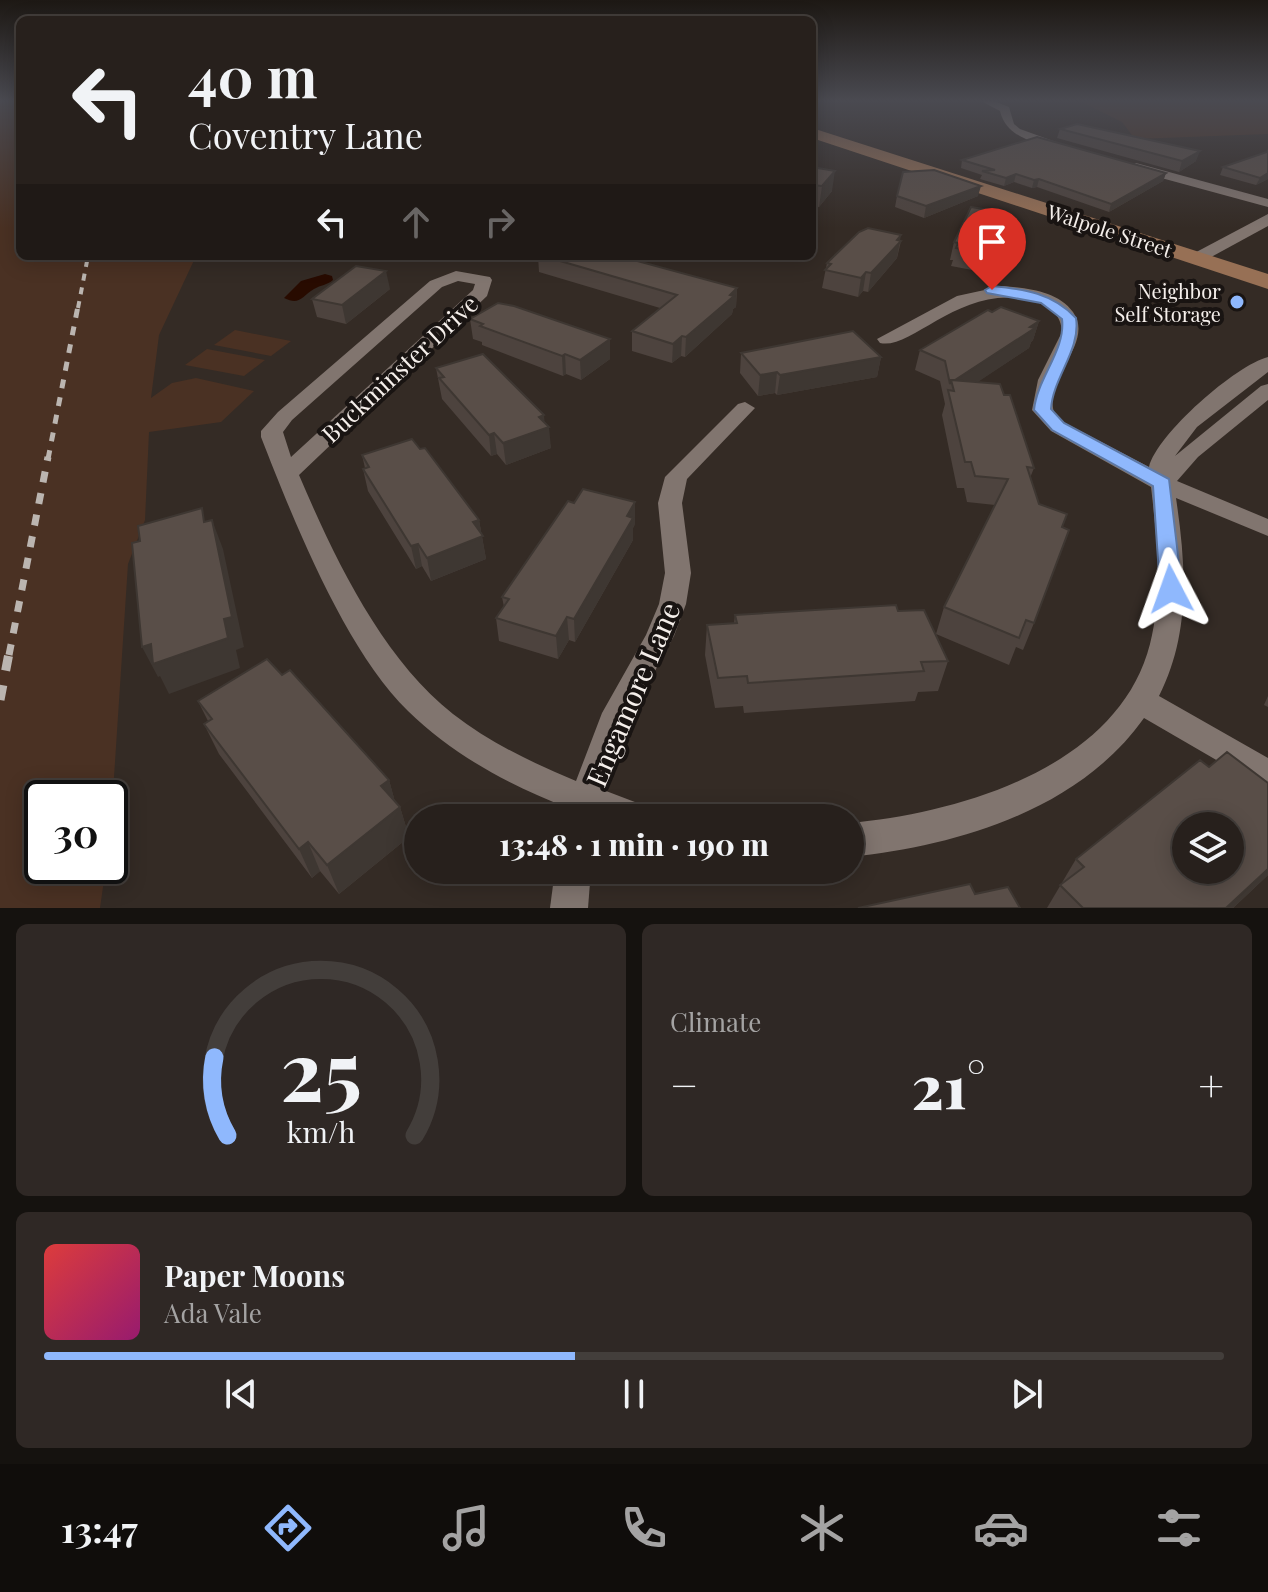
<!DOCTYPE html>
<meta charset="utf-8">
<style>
body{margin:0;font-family:"Playfair Display",serif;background:#2f2825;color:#f1f3f6;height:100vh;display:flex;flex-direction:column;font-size:30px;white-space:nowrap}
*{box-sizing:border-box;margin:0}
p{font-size:26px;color:#a4a3a3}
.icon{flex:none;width:44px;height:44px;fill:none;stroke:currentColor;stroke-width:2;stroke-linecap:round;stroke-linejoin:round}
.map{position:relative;height:908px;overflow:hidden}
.sheet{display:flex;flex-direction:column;gap:16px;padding:16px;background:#15120f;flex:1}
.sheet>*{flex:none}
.hud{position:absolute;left:16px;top:16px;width:800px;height:244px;border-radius:12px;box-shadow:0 4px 20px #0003,0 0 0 2px #433e3b;background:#27201c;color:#f1f3f6;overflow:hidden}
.controls{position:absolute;left:1172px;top:812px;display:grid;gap:16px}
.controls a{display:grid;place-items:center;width:72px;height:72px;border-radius:50%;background:#27201c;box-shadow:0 4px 20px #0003,0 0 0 2px #433e3b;font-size:40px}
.speed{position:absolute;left:24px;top:780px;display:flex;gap:16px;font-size:40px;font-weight:700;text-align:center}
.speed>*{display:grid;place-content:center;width:104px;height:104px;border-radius:50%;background:#27201c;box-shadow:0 4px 20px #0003,0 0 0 2px #433e3b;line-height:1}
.speed .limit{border:4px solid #111;border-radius:12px;background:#fff;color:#111}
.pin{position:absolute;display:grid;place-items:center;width:68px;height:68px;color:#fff;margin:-82px -34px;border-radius:50% 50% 50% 0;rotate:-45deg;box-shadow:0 0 8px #0007}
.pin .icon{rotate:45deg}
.me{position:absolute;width:88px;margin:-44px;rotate:356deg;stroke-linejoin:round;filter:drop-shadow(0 0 6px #0008)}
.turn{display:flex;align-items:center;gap:28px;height:168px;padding:0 40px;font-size:36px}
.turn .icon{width:104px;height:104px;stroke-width:2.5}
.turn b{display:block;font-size:56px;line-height:68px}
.lanes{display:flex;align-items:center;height:76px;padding:0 40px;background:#0003;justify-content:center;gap:40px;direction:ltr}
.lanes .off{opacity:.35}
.big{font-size:60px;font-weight:800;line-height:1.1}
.sheet .tile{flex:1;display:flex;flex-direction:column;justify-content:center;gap:12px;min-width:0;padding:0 28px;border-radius:12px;background:#2f2825}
.sheet .dial{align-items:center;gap:0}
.dial svg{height:208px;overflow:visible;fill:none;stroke:#433e3b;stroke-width:7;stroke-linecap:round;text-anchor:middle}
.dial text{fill:#f1f3f6;stroke:none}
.song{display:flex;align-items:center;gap:24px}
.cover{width:96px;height:96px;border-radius:12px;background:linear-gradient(135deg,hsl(0 70% 55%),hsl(320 70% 35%))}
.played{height:8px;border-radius:4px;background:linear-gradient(90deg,#8fb8fd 45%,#433e3b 45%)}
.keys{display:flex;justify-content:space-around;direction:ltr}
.heat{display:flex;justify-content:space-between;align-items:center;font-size:44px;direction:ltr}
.sheet .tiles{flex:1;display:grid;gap:16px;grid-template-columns:1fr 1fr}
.tile:last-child{grid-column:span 2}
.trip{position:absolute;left:404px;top:804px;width:460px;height:80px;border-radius:40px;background:#27201c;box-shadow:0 4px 20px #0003,0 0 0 2px #433e3b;font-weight:800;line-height:80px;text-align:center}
.tabs{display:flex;height:128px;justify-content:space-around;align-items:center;background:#100d0b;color:#a4a3a3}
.tabs .icon{width:56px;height:56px}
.tabs .current{color:#8fb8fd}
.tabs b{font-size:36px;color:#f1f3f6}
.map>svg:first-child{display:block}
.green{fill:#4a3123}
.water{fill:#280b00}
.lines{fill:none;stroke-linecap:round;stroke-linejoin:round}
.minor{fill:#81756f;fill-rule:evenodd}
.tertiary{fill:#81756f;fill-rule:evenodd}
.secondary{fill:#977055;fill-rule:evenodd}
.rail-far3{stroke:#bbb5b0;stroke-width:4;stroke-dasharray:7 7;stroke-linecap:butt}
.rail-far2{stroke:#bbb5b0;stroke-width:5;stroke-dasharray:9 9;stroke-linecap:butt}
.rail-far1{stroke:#bbb5b0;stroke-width:7;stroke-dasharray:11 11;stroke-linecap:butt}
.rail{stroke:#bbb5b0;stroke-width:9;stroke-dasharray:15 15;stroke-linecap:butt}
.wall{fill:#4d433e}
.shaded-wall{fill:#3e3732}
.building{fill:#594e48;stroke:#3e3732;stroke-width:2;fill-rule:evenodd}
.route{fill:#8fb8fd;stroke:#5d78a4;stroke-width:2}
.poi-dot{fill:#8fb8fd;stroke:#191412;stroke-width:3}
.labels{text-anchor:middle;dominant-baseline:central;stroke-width:8;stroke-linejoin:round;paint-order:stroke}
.far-street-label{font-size:20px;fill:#f5efeb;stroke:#191412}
.far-poi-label{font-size:20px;fill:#f5efeb;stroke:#191412;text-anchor:end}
.street-label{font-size:24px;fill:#f5efeb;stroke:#191412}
.near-street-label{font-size:28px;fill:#f5efeb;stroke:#191412}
</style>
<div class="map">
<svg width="1268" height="908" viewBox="0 0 1268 908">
<rect width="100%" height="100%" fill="#342b25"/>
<g class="green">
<polygon points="0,101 20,101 20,256 196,256 159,335 151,398 172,383 196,378 254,391 221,422 149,432 145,520 128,564 110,838 110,798 42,798 42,866 106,866 100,908 0,908"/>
<polygon points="1080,101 1268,101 1268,134 1135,139 1122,122"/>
<polygon points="235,330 291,341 271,356 214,345"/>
<polygon points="207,349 265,360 244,376 185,365"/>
</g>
<path class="water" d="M325,274l7,2 1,4c-6,5 -12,5 -19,9 -12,7 -14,17 -30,9l17,-17z"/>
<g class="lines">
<g class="minor">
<path d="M981,101h13l15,6 5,17 6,5 47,17 -6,4c-26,-8 -54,-11 -61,-39z"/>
<polygon points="1136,163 1268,199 1268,207 1132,170 1130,167"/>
<path d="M456,271l34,6 2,3 -5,16 -188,179c35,82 82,182 154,239 37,29 80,49 123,67l26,-68 44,-78 13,-31 6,-31 -7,-70 7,-26 73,-73 7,-2 10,6 -68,71 -5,24 9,70 -5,31 -12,32 -42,77 -26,78 42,16 5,11h-87l2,-10c-59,-23 -115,-53 -160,-97 -63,-61 -115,-192 -147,-274v-6l17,-19 152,-131zM458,281l17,3 -2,6 -182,167 -8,-25 9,-12 150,-133z"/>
<path d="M1003,286c24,2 55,5 70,26 22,31 -30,65 -19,100l11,11 84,44c8,-33 87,-102 119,-110v15l-71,55 -22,29 86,-70 7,-2v16l-70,57 -21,24 91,38v17l-92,-38c10,68 15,135 -17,198l109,62v32l-124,-72c-65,92 -187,128 -294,139v-34c110,-10 269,-56 300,-179 13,-51 7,-106 1,-157l-100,-56 -19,-21 6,-30 24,-48c-1,-17 -11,-25 -26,-30 -71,-23 -124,49 -156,41l-3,-4 80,-43z"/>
<polygon points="555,870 591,870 588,908 550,908"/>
</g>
<polygon class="tertiary" points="1268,214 1268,226 1202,262 1195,264 1185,258"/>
<polygon class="secondary" points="812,128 1268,274 1268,289 812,138"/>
<polyline class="rail-far3" points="78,308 88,256"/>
<polyline class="rail-far2" points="48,459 78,306"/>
<polyline class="rail-far1" points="9,655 48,457"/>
<polyline class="rail" points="0,700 9,653"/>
</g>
<g class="wall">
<polygon points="1060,129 1196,161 1179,172 1057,138"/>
<polygon points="1268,150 1268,179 1256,185 1220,175 1223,167 1267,152"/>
<polygon points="962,160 1166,173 1163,181 1109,212 1037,187 1032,188 1014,182 1004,186 980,179 982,175 961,168"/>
<polygon points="812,167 832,191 819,207 812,206"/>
<polygon points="897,196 978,196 924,218 895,207"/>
<polygon points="1007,218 1011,219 1007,236 995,268 991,267 988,273 951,266 953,260 950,260 954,242"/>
<polygon points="901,241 897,258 868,292 863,291 858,297 822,288 827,263"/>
<polygon points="538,256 619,256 737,288 736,307 733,309 732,314 685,357 681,356 672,363 632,351 632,331 660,308 539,272"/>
<polygon points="390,289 346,324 317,317 312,299"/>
<polygon points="992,312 1039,321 1033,340 1031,342 1029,348 977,382 1004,395 1034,468 1030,478 1039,504 1062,527 1034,623 1023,650 1016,647 1009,665 936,634 948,661 938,691 918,692 915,701 744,713 743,706 715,708 705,655 707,625 734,623 735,615 898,611 936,634 944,607 995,505 967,502 964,488 957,488 942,415 945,404 940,381 915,370 920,350"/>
<polygon points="470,319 610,359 581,380 566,374 563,376 482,345 482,342 473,339"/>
<polygon points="741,353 881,357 877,377 777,395 775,393 758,396 740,373"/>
<polygon points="436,368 545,422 551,448 506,465 497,454 491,456 442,399"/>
<polygon points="420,449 479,520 486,559 431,581 422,566 416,569 368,491 363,469 365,468 362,455"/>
<polygon points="635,524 633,528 633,540 575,642 569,640 558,659 499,641 496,618 504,607 502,597"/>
<polygon points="282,675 389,780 395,802 400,807 409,837 339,894 320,871 312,878 219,754 204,724 208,721 198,701"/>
<polygon points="1268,696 1268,707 1264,705"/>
<polygon points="1209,767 1268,783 1268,875 1233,908 1047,908 1076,859"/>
</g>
<g class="shaded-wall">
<polygon points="1200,151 1196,161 1179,172 1182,161"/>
<polygon points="835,171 832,191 819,207 822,186"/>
<polygon points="1166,173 1163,181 1109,212 1111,204"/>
<polygon points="1268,173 1268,179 1256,185 1260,178"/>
<polygon points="1016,174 1014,182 1004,186 1006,178"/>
<polygon points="1039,179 1037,187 1032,188 1034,180"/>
<polygon points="981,186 978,196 924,218 926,206"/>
<polygon points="1011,219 1007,236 995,268 1000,250"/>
<polygon points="901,235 897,258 868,292 871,273"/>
<polygon points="386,271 390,289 346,324 342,305"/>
<polygon points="866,272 863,291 858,297 861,278"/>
<polygon points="737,288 736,307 733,309 732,314 685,357 686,337"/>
<polygon points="1039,321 1033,340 1031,342 1029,348 951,400 954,391 952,382"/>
<polygon points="682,336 681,356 672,363 673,344"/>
<polygon points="610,339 610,359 581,380 580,360"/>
<polygon points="565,354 566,374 563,376 562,356"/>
<polygon points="881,357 877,377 777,395 780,375"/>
<polygon points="777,372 775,393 758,396 760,375"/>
<polygon points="544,415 545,428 549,427 551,448 506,465 503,443 539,417"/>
<polygon points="494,433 497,454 491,456 489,435"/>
<polygon points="635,502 635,524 633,528 633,540 575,642 574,619"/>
<polygon points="212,520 223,549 244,647 236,650 240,668 169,694 160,676 158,677 142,647"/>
<polygon points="479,520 486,559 431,581 427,558 473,522"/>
<polygon points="418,544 422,566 416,569 411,546"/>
<polygon points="567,617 569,640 558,659 556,636"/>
<polygon points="389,780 397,809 400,807 409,837 339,894 327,865 381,786"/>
<polygon points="308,842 320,871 312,878 299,849"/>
<polygon points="1268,869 1268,875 1233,908 1226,908"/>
</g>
<g class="building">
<polygon points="1077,124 1200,151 1182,161 1060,129"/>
<polygon points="1037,137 1166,173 1111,204 1039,179 1034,180 1016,174 1006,178 982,171 995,170 962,160"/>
<polygon points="1268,150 1268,173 1260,178 1223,167 1267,152"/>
<polygon points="812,167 835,171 822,186 812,185"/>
<polygon points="934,170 981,186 926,206 897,196 903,172"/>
<polygon points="971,207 1009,213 1007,218 1011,219 1000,250 995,249 993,255 956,248 958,243 954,242"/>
<polygon points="868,228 901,235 897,240 901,241 871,273 866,272 861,278 825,270 831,264 827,263 859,232"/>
<polygon points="543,256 619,256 737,288 730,295 734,296 686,337 682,336 673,344 632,331 677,295"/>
<polygon points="356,266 386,271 342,305 312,299"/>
<polygon points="498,303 514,306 610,339 580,360 565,354 562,356 480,326 483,324 470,319"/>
<polygon points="1001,307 1039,321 1030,327 1035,328 955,380 951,380 950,384 945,361 920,350 988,310 992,312"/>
<polygon points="853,331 881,357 780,375 777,372 760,375 741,353"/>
<polygon points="483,354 544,415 539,417 549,427 503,443 494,433 489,435 439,378 444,377 436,368"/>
<polygon points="951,380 1000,384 1004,395 1010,395 1034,468 1027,467 1039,504 1067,514 1062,527 1069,530 1034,623 1026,620 1019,638 944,607 1008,479 975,476 971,462 965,462 948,390 954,391"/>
<polygon points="412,439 420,449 425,448 479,520 473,522 483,536 427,558 418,544 411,546 363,469 369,467 362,455"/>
<polygon points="583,489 635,502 627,516 633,518 574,619 567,617 556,636 496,618 509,599 502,597 568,501 574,503"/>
<polygon points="202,508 204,522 212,520 232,617 224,619 228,638 153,664 151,644 142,647 132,543 140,541 138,526"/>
<polygon points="896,605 898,611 924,610 948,661 921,662 924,671 748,683 747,676 718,678 707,625 737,623 735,615"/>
<polygon points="267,659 282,675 290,670 389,780 381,786 400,807 327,865 308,842 299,849 204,724 212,719 198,701"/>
<path d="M1227,752l41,31v86l-42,39h-143l-23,-23 24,-18 -8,-8 124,-99 9,7zM1186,826h44v44h-44z"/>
<polygon points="970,884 975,894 1008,887 1020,908 858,908"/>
</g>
<linearGradient id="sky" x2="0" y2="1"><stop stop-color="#1d1814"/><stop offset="0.44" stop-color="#4a4a51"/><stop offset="1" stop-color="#4a4a51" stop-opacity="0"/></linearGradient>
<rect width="1268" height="228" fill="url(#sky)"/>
<path class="route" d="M992,286c32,3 61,7 84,32 5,32 -23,59 -25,91l13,14 105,56 13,110 -3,5h-15l-4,-5 -7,-103 -101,-56 -18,-20c3,-32 32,-60 28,-91l-21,-16 -54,-10 -2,-3z"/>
<circle class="poi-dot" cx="1237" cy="302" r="8"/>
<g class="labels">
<g class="far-street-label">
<text transform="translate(1110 230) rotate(18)">Walpole Street</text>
</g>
<g class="far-poi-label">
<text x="1221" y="290">Neighbor<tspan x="1221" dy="23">Self Storage</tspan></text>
</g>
<g class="street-label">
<text transform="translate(399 368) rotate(-43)">Buckminster Drive</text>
</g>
<g class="near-street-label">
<text transform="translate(632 694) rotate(-67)">Engamore Lane</text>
</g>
</g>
</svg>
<div class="controls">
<a><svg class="icon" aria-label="layers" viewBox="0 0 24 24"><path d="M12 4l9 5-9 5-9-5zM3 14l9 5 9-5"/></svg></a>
</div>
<div class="speed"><div class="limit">30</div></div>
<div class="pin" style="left:992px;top:290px;background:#d93025"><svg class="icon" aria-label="arrive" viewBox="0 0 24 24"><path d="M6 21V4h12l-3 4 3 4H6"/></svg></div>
<svg class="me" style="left:1171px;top:589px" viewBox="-20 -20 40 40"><path d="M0-17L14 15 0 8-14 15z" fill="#8fb8fd" stroke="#fff" stroke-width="4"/></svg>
<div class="trip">13:48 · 1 min · 190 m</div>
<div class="hud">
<div class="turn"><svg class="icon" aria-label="left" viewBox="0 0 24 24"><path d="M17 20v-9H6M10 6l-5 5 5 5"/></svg><div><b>40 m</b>Coventry Lane</div></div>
<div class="lanes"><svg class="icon" aria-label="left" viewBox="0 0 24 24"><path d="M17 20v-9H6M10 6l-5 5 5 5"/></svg><svg class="icon off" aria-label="ahead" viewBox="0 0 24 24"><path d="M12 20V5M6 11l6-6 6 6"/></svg><svg class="icon off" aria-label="right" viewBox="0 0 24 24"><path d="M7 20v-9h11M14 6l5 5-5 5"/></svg></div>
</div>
</div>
<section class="sheet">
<div class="tiles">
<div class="tile dial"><svg viewBox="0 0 100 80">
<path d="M14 69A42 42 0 1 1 86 69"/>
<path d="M14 69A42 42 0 0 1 9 39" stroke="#8fb8fd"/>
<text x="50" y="56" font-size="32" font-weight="700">25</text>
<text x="50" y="72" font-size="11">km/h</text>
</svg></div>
<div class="tile"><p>Climate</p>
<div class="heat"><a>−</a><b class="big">21°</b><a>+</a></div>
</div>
<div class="tile">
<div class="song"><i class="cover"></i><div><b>Paper Moons</b><p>Ada Vale</p></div></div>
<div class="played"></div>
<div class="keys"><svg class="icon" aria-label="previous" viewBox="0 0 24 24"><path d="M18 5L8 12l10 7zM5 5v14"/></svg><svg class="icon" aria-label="pause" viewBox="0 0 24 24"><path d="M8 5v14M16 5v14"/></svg><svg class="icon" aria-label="next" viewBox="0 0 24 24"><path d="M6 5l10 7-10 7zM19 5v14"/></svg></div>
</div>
</div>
</section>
<nav class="tabs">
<b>13:47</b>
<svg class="icon current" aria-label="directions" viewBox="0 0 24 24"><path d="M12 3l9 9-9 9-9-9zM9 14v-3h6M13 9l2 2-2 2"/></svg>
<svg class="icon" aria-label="music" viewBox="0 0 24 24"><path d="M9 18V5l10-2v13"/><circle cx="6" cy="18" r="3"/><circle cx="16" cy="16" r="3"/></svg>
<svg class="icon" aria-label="phone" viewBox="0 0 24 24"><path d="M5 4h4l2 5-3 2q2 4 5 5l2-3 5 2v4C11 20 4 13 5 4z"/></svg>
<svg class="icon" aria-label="climate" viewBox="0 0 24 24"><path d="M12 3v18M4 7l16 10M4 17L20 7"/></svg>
<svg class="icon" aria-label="car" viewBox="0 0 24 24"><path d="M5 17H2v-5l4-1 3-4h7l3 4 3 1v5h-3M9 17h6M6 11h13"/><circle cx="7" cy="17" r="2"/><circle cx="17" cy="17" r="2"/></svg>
<svg class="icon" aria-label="filters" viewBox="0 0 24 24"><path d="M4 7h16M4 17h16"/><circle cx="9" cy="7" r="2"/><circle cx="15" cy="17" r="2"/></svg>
</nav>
